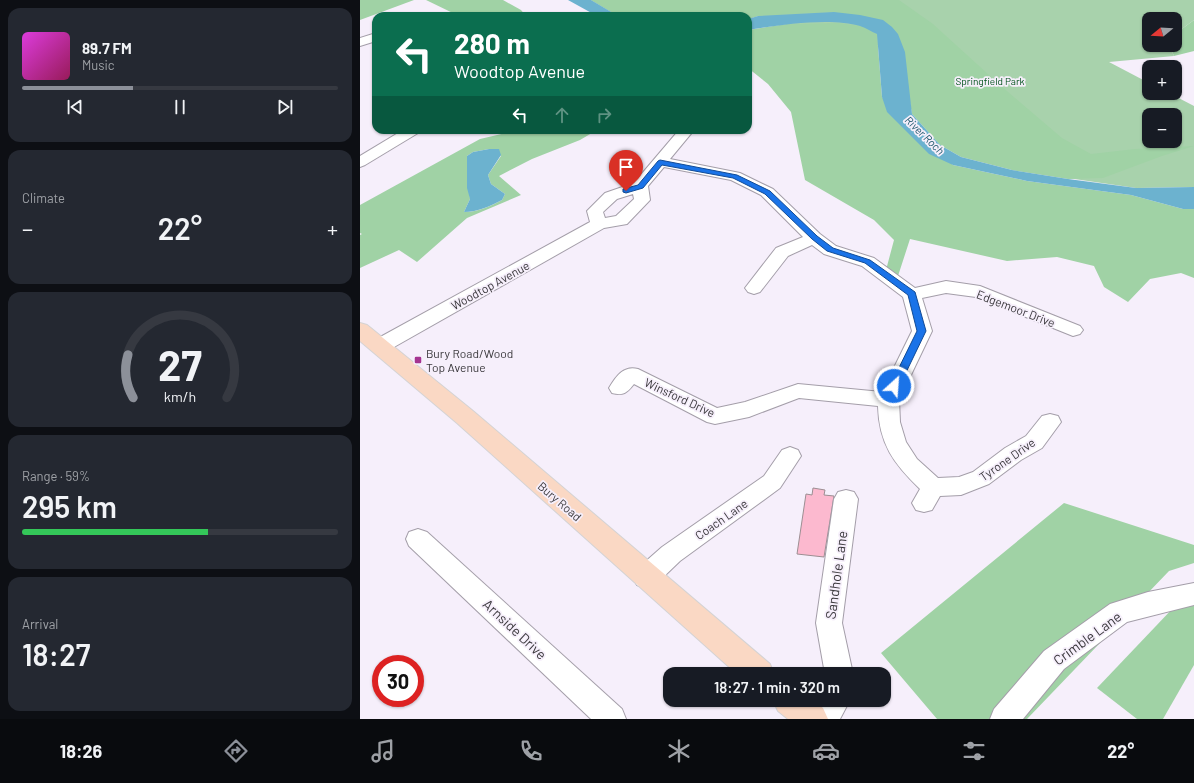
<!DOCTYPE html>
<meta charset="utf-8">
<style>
body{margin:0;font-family:Barlow,sans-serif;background:#242831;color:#f1f3f6;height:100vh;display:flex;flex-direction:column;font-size:15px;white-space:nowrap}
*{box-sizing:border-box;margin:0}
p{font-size:13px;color:#9ea1a6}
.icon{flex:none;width:22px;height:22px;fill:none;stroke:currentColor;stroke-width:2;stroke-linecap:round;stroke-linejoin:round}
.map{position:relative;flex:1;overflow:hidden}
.sheet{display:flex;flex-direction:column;gap:8px;padding:8px;background:#0d0f14;width:360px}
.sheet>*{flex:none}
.hud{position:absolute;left:12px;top:12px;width:380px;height:122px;border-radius:12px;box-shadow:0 1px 3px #0004;background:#0b6e4f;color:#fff;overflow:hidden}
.needle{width:26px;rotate:252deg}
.buttons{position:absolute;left:782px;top:12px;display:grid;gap:8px}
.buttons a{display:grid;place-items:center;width:40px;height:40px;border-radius:8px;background:#171b24;box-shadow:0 1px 3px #0004;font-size:20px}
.speed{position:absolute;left:12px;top:655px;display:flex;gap:8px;font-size:20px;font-weight:700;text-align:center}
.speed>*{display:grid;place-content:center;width:52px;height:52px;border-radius:50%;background:#171b24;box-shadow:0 1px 3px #0004;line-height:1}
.speed .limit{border:6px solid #d22;background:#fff;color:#111}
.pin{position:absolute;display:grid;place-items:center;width:34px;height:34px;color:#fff;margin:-41px -17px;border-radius:50% 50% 50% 0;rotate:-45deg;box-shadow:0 0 4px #0007}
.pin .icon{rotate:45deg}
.me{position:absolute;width:44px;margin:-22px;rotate:26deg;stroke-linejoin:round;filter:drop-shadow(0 0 3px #0008)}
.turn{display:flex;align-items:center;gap:14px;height:84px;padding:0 16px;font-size:18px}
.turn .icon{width:52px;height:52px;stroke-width:2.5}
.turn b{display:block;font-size:28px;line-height:34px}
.lanes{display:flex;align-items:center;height:38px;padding:0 16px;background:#0003;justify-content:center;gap:20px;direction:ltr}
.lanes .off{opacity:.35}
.big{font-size:30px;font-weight:600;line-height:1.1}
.sheet .widget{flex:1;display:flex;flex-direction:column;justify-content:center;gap:6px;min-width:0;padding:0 14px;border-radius:12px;background:#242831}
.sheet .dial{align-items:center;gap:0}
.dial svg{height:104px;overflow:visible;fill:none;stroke:#363941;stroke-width:7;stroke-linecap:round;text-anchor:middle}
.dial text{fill:#f1f3f6;stroke:none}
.song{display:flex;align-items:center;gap:12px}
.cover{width:48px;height:48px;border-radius:6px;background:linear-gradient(135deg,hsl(300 70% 55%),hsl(330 70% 35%))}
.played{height:4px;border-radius:2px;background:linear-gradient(90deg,#8c9099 35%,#363941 35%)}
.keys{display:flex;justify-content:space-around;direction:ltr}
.heat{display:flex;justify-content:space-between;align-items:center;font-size:22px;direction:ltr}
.charge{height:6px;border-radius:3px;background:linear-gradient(90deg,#34c759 59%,#363941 0)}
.trip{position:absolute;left:303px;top:667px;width:228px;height:40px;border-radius:12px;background:#171b24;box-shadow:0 1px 3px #0004;font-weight:600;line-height:40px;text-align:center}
.tab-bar{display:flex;height:64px;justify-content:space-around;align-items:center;background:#090b0e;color:#9ea1a6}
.tab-bar .icon{width:28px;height:28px}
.tab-bar .active{color:#8c9099}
.tab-bar b{font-size:18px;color:#f1f3f6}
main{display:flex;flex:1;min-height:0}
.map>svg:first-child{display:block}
.green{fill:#a8d2ac;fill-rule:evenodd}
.forest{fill:#a0d2a5;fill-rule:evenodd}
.water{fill:#6cb2cf}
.building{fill:#fcb9cf;stroke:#9c8e92}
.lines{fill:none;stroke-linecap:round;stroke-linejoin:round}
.minor-casing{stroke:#a49ea9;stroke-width:2}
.major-casing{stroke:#d4d3d4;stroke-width:2}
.minor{fill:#fff;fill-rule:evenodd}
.major{fill:#fad8c4;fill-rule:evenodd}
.route{fill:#1a73e8;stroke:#114b97}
.poi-dot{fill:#a53491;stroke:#f6effb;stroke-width:1.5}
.labels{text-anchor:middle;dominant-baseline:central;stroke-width:3.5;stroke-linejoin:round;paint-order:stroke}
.far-park-label{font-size:10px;fill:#00521b;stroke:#f6effb}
.far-water-label{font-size:11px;font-style:italic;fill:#20596e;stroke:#f6effb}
.street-label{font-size:12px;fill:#3b393d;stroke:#f6effb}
.poi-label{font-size:12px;fill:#3b393d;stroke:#f6effb;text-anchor:start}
.near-street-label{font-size:14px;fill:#3b393d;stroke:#f6effb}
</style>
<main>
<section class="sheet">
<div class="widget">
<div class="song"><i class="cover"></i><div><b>89.7 FM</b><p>Music</p></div></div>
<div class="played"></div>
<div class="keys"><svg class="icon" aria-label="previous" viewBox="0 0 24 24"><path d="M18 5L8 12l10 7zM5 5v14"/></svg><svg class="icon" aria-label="pause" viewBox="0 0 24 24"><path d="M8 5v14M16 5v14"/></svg><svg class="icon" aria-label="next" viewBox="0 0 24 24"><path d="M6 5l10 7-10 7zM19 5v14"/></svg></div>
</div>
<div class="widget"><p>Climate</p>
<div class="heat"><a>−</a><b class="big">22°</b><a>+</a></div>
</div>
<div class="widget dial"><svg viewBox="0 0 100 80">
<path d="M14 69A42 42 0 1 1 86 69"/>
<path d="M14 69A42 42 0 0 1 10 36" stroke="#8c9099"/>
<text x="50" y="56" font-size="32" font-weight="700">27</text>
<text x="50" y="72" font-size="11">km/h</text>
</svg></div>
<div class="widget"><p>Range · 59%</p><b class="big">295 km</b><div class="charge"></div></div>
<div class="widget"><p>Arrival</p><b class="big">18:27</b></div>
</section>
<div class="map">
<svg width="834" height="719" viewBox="0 0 834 719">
<rect width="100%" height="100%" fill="#f6effb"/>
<path class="green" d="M231,0h603v20l-19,14v-15h-26v26h20l5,11 -65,6 40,21v10h20l25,13v81l-58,1 -124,-18 -107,-118 -147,-36 -10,3v-3h-130zM789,115h26v26h-26z"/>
<g class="forest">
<polygon points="0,0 54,0 0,20"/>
<polygon points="66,0 143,0 161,10 166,16 99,16"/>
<polygon points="231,0 539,0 573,24 640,85 702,138 731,154 775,149 834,146 802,156 743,178 708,179 652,170 601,157 580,145 552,114 538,34 474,12 398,16 388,19 388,16 258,16"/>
<polygon points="834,20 834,51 814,56 809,45 815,45 815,34"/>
<polygon points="479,23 501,26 517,34 522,97 593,165 667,181 771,195 823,209 834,209 834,278 821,273 790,279 768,302 744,287 734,266 697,257 647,261 550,239 538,276 526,270 534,240 514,220 445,180 431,112 408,84 388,68 388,30 426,24"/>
<path d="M159,130h78l-17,10 -48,19 -33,17 22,19 -54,23 -50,44 -18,-12 -39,18v-33l2,-1 -2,-1v-28l120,-66zM129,149l12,7 -13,19 3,9 14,10 -3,6c-12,6 -23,12 -38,12l6,-13 -3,-43 6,-4z"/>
<polygon points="704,503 834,545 834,563 809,571 667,719 577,719 521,653"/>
<polygon points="834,586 834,665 803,719 777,719 737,688"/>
</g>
<g class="water">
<polygon points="208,0 231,0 258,16 237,16"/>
<path d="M474,12l26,3 23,5 9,7 6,7 7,18 7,62 28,31 21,12 51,13 56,9 68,9 58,-1v22h-11l-52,-14 -104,-14 -74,-16 -24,-11 -42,-42 -5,-15 -5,-63c-5,-2 -11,-6 -17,-8 -30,-9 -81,-1 -112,4v-11l10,-3z"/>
<path d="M129,149h10l2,6 -13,20 3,9 14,10 -3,6c-12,6 -24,12 -38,12l6,-13 -3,-11v-32l6,-4z"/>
</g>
<polygon class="building" points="453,488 465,490 464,495 474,496 464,557 437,554 446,494 452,495"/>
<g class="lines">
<g class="minor-casing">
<g id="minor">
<polygon points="16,33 16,41 0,46 0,38"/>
<polygon points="43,130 60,130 58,133 5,165 0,167 0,156"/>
<path d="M319,130h15l-24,29 70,14 33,16 47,45 16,12 38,12 41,30 31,-7 34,5 100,40 3,4 -3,4 -7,2 -97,-39 -30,-4 -24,5 10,33 -33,69 1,22 6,20 11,17 21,19 21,-1 14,-5 32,-24 21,-12 16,-20 8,-2 8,2 3,6 -19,26 -21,12 -32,24 -28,11 -21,1 -8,14 -8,2 -8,-2 -4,-7 8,-14c-26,-25 -41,-45 -42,-83l-79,-8 -50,19 -34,7 -8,-2 -73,-38c-7,9 -11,12 -22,9l-3,-5c7,-12 15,-23 29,-19l79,39 28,-6 53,-18 84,8 30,-61 -9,-34 -41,-31 -38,-12 -12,-9 -24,11 -28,36 -6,2 -6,-2 -3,-4 31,-40 27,-11 -42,-42 -30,-15 -67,-13 -16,19 2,14 -23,24 -23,4 -217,123 -7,2 -7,-2 -3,-5 3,-5 217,-119 -3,-11 18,-18 29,-10zM273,194l1,5 -18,17 -11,2 -2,-6 14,-13z"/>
<polygon points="430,447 438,450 441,456 420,488 320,561 295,585 286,588 277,585 273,577 277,569 302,547 404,476 422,450"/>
<polygon points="486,490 494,492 498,499 482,623 493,674 465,674 456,623 474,499 478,492"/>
<polygon points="58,529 67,532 262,709 266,719 231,719 49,546 46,539 49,532"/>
<polygon points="834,583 834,605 767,622 704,669 663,719 630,719 634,709 684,651 750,604 788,592"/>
<polygon points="459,700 490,700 480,719 449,719"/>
</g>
</g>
<g class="major-casing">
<g id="major">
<polygon points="0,323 7,325 113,411 410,664 414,674 377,674 97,423 0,341"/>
<polygon points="413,700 453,700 463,708 468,719 428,719 418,711"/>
</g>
</g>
<use href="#minor" class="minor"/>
<use href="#major" class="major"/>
</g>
<polygon class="route" points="300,160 377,175 410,191 457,236 473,248 510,260 555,292 566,331 538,389 531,389 530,386 557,331 548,295 505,263 467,251 452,239 405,194 373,178 302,165 283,188 266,193 263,192 263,189 278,185 298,161"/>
<rect class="poi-dot" x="54" y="356" width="8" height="8" rx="2"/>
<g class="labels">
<g class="far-park-label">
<text x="630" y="81">Springfield Park</text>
</g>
<g class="far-water-label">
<text transform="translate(565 135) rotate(44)">River Roch</text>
</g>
<g class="street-label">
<text transform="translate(130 285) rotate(-29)">Woodtop Avenue</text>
<text transform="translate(656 308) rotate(21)">Edgemoor Drive</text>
<text transform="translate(320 397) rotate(25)">Winsford Drive</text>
<text transform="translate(647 459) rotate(-35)">Tyrone Drive</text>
<text transform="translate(200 501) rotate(41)">Bury Road</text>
<text transform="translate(361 519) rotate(-35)">Coach Lane</text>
</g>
<g class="poi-label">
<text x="66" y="353">Bury Road/Wood<tspan x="66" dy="14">Top Avenue</tspan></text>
</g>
<g class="near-street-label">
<text transform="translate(476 575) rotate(-82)">Sandhole Lane</text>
<text transform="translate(155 629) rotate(43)">Arnside Drive</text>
<text transform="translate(727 638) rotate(-36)">Crimble Lane</text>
</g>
</g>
</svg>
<div class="buttons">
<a><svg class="needle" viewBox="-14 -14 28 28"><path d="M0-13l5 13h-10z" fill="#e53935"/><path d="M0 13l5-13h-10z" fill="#9ea1a6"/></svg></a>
<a>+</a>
<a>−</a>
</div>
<div class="speed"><div class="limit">30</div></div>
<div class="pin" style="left:266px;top:191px;background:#d93025"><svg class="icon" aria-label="arrive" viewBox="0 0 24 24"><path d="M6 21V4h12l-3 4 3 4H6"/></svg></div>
<svg class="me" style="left:534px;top:386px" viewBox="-20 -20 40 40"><circle r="17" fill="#1a73e8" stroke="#fff" stroke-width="3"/><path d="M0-11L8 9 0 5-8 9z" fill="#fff"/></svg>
<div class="trip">18:27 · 1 min · 320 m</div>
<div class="hud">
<div class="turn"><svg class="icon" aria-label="left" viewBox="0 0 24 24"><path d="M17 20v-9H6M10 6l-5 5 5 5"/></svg><div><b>280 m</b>Woodtop Avenue</div></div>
<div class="lanes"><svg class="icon" aria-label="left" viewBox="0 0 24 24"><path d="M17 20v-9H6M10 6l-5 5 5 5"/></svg><svg class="icon off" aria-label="ahead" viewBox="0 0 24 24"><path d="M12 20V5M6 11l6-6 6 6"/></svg><svg class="icon off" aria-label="right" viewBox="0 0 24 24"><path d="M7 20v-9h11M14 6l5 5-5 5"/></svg></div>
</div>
</div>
</main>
<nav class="tab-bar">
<b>18:26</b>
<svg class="icon active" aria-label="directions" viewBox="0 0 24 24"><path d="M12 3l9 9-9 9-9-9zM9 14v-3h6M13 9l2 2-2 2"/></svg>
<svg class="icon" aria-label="music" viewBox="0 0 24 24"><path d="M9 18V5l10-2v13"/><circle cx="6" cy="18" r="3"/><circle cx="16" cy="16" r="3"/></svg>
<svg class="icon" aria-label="phone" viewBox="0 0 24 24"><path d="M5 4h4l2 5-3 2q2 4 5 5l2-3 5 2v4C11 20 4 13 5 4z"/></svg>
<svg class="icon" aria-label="climate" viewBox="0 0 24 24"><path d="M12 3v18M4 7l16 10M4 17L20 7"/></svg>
<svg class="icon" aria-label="car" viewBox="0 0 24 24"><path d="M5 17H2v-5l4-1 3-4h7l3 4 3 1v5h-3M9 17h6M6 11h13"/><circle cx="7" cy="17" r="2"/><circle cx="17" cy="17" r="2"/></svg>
<svg class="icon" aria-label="filters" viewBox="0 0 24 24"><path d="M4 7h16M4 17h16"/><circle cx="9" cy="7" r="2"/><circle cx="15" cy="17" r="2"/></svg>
<b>22°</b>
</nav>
